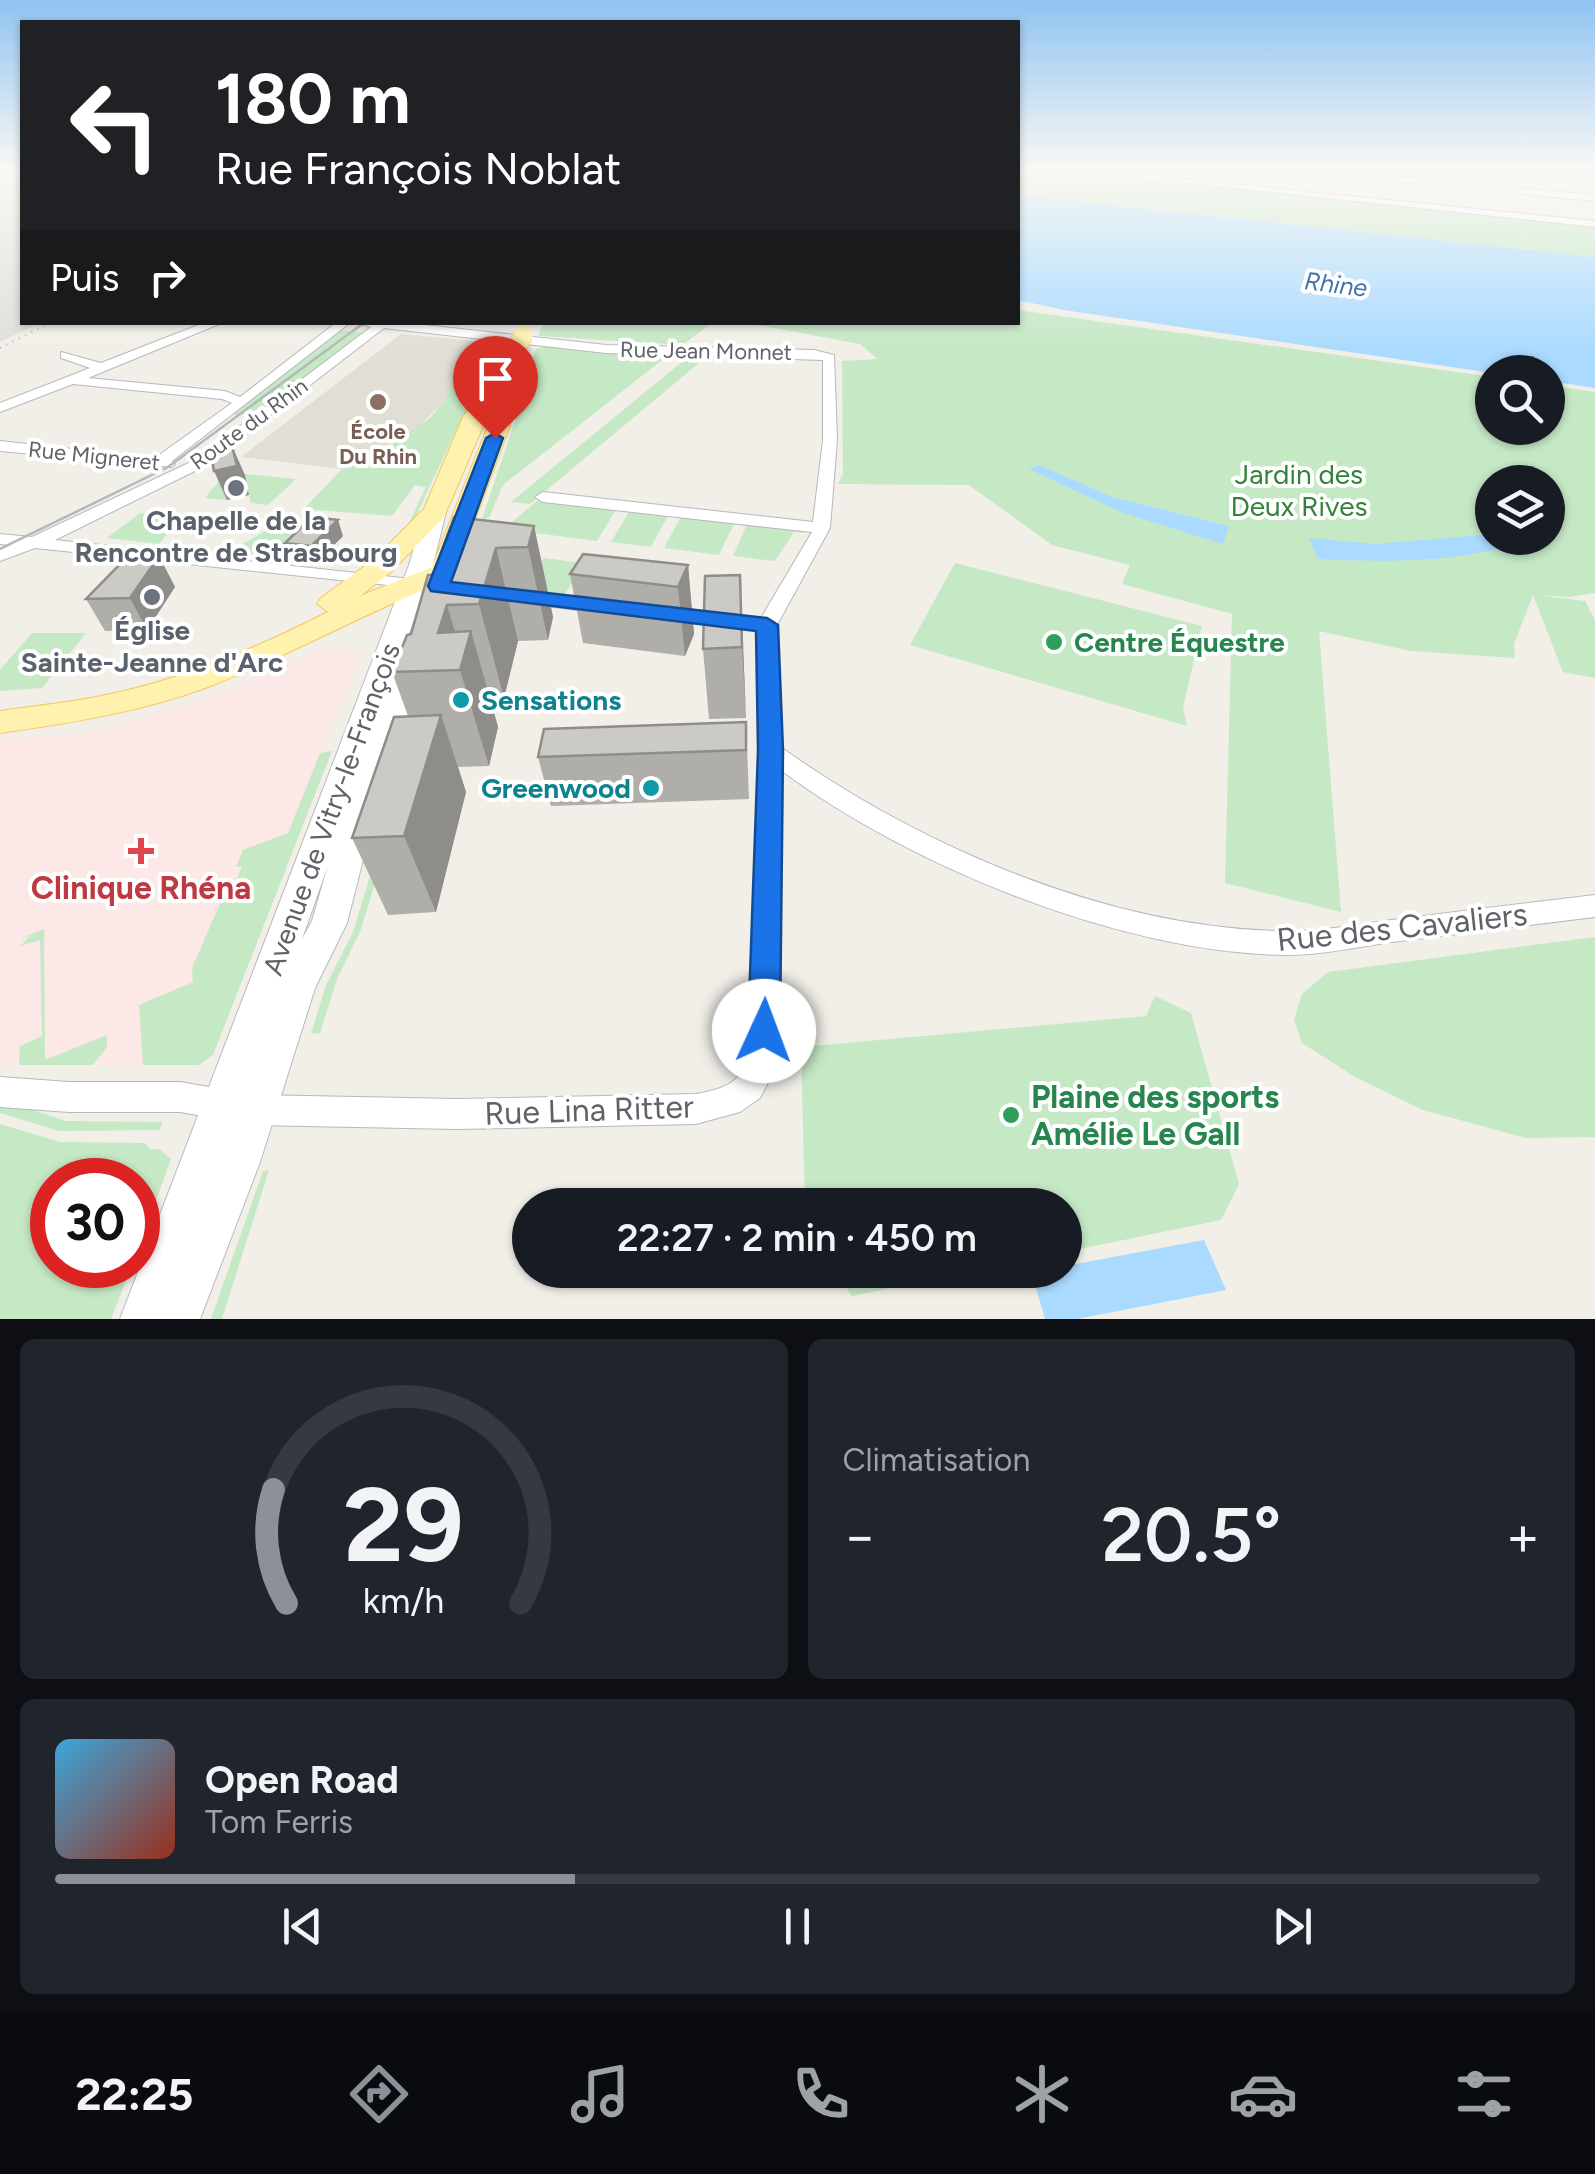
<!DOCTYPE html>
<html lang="fr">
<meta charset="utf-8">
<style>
body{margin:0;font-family:Figtree,sans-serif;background:#20242c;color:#f1f3f6;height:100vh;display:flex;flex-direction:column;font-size:38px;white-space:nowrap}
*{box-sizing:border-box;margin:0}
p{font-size:32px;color:#9ea1a6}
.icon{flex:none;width:55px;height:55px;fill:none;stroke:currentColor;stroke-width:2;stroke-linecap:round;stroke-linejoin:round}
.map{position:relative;height:1319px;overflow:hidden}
.panel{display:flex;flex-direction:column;gap:20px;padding:20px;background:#0d0f14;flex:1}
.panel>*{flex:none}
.banner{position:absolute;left:20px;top:20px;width:1000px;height:305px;border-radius:0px;box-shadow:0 2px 8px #0004;background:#202124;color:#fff;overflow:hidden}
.buttons{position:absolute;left:1475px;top:355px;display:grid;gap:20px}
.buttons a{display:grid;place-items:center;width:90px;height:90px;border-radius:50%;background:#171b24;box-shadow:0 2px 8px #0004;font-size:50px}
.speed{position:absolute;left:30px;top:1158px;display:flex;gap:20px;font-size:50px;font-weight:700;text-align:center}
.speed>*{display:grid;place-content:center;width:130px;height:130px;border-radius:50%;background:#171b24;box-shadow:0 2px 8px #0004;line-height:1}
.speed .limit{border:15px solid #d22;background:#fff;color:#111}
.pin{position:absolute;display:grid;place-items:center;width:85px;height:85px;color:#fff;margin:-102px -42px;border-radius:50% 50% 50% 0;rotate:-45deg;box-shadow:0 0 10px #0007}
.pin .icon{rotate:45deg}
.me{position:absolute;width:110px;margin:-55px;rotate:2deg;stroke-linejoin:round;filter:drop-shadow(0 0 8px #0008)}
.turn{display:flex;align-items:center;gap:35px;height:210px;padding:0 30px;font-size:45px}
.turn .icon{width:130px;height:130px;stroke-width:2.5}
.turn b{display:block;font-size:70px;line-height:85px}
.then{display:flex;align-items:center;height:95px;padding:0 30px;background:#0003;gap:20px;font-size:38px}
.big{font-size:75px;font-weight:600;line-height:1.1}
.panel .tile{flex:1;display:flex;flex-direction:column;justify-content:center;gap:15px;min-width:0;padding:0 35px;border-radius:15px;background:#20242c}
.panel .dial{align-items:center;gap:0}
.dial svg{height:260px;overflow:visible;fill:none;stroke:#363941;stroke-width:7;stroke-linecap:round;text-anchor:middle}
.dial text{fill:#f1f3f6;stroke:none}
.song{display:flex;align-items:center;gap:30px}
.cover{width:120px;height:120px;border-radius:15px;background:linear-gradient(135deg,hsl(200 70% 55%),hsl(10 70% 35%))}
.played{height:10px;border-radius:5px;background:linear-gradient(90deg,#8c9099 35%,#363941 35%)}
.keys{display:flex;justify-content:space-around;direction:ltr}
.heat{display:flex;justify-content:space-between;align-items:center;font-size:55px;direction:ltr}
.panel .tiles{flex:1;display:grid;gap:20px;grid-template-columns:1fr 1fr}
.tile:last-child{grid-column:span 2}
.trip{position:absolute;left:512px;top:1188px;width:570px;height:100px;border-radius:50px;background:#171b24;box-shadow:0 2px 8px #0004;font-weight:600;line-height:100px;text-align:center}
.dock{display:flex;height:160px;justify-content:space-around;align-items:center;background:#090b0e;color:#9ea1a6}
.dock .icon{width:70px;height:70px}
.dock .active{color:#8c9099}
.dock b{font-size:45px;color:#f1f3f6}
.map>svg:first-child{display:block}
.industrial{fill:#e0deda}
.education{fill:#e1ded6}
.medical{fill:#fce8e6}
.green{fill:#c5e8c5;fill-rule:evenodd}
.water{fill:#aadaff}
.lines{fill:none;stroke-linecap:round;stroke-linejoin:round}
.street-casing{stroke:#b5b8bc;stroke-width:2}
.secondary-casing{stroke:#b6babf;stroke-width:2}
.primary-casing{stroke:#f2c960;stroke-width:2}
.street{fill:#fff;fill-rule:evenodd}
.secondary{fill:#fff;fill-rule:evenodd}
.primary{fill:#fff2af;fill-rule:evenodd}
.tram{stroke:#b6b7b8;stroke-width:2.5}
.rail{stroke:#b6b7b8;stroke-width:2.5;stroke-dasharray:1 6;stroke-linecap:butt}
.primary-bridge-casing{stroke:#f2c960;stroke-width:20;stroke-linecap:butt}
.primary-bridge{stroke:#fff2af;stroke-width:19}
.wall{fill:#afaea9}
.shaded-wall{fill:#8f8d8a}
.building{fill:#cccac5;stroke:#8f8d8a;stroke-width:2.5}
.route{fill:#1a73e8;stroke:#114b97;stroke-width:2.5}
.education-dot{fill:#8d6e63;stroke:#fff;stroke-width:4}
.worship-dot{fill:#6b7280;stroke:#fff;stroke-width:4}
.leisure-dot{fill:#2e9e5b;stroke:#fff;stroke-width:4}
.culture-dot{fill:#0f9aa8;stroke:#fff;stroke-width:4}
.health-dot{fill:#e0444e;stroke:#fff;stroke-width:4}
.labels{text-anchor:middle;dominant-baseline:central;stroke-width:8;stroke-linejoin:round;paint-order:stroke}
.far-street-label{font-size:22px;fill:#5f6368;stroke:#fff}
.far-education-label{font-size:22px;font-weight:bold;fill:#785e54;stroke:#fff}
.far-water-label{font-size:25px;font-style:italic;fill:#4174aa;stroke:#fff}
.park-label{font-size:28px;fill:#348238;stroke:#fff}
.worship-label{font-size:28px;font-weight:bold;fill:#5b616d;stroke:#fff}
.leisure-label{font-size:28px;font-weight:bold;fill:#27864d;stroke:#fff;text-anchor:start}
.culture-label{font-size:28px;font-weight:bold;fill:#0d838f;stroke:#fff;text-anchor:start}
.street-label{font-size:28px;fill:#5f6368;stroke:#fff}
.near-health-label{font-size:32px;font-weight:bold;fill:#be3a42;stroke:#fff}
.near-street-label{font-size:32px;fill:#5f6368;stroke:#fff}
.near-leisure-label{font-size:32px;font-weight:bold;fill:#27864d;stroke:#fff;text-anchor:start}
</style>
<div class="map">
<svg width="1595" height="1319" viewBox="0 0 1595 1319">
<rect width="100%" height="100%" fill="#f1efe8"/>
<polygon class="industrial" points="0,172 22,177 22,322 39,323 0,342"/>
<polygon class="education" points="401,334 475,341 445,400 412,433 342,469 241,457"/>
<polygon class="medical" points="320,650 361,651 238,963 170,1065 0,1065 0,738 69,736 123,724 224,693"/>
<g class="green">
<polygon points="1018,168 1131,175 1595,223 1595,257 1018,195"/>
<path d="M1018,310l474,67v51h56v-43l47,7v201l-26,4 -34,-2 50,6 10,19v58l-32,-6 -30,-77 -19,49 1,14 -104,-7 -92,-20 22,281 -116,-29 7,-269 -110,-30 8,-19 -78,-20 -83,-60 -131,-1 5,-10 -1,-113 36,-2 -18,-15 -113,-21 271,-1zM1492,482h56v56h-56z"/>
<polygon points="543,323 543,322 712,323 682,345 538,336"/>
<polygon points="338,330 366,333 263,413 230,415"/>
<polygon points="475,341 507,346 483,398 457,428 411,527 407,527 426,487 415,485 392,516 304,509 342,469 387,448 430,418 445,400"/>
<polygon points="547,346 666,357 503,485 489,518 482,519 516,418 518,390 536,349"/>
<polygon points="688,357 705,358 530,504 511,502"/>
<polygon points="226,472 296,479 268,505 251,503 245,476 223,480 227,500 205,498"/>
<polygon points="538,500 617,508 597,541 504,529"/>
<polygon points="630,510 669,514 651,547 611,542"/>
<polygon points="140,513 180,517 159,544 107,538"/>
<polygon points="682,515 735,521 719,555 664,548"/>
<polygon points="748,522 807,528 803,533 794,532 775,561 733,556"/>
<polygon points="272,527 308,531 281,558 229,552"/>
<polygon points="544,558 584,563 565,594 522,589"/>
<polygon points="955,563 1202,626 1183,707 1187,726 910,645"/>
<polygon points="32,633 86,633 42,688 0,691 0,670"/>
<polygon points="332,751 213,1055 199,1065 143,1065 139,1005 193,982 192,968 228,885 235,884 242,867 236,867 243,850 288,833 320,753"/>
<polygon points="407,780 360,932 337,979 320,1033 311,1034 326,985 353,932 399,781"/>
<polygon points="44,929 45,1060 107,1035 107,1047 93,1065 19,1065 20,1046 42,1036 40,940 20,946 30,936 20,939"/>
<polygon points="1595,937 1595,1137 1526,1138 1423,1110 1355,1077 1302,1043 1294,1020 1302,994 1328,972"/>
<polygon points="1155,996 1191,1013 1239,1184 1221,1220 1065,1252 1065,1205 805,1205 801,1047 1146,1016"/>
<polygon points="0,1104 25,1107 65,1121 163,1122 159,1130 59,1131 0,1113"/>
<polygon points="0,1124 60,1142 145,1143 151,1150 159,1149 171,1159 138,1250 138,1180 52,1180 52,1265 132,1265 111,1319 0,1319"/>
<polygon points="269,1170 222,1319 211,1319 263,1171"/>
<polygon points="834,1270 978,1270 852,1296"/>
</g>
<g class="water">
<polygon points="1018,195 1595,257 1595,388 1548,381 1548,372 1492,373 1064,310 1018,300"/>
<polygon points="1039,465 1112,497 1229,526 1223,544 1123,513 1029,469"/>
<path d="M1492,534v4h39c-65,26 -144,24 -213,21l-9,-21 66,6z"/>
<polygon points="1204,1240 1226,1290 1077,1319 1045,1319 1031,1272 1065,1270 1065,1266"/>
</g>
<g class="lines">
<g class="street-casing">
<g id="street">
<polygon points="1050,168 1074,168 1595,221 1595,227"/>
<polygon points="1269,168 1421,178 1425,181 1421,184 1264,170"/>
<polygon points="1418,168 1441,168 1515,178 1511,181"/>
<polygon points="1587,168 1595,168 1595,171 1588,170"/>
<polygon points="1516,188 1595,195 1595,201 1513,193"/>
<polygon points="206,322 224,322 88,378 225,391 240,397 337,322 351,322 172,461 175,464 172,467 0,451 0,441 155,458 232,403 222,399 73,384 0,412 0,403 90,368 61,358 61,352 101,363"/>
<path d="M354,322h44l208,23 208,5 20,5 3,85 -7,88 -53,97 5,123c139,99 331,182 505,183 35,1 70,-7 105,-11 68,-9 135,-17 203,-25v22c-68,8 -135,17 -203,25 -35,5 -70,13 -105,13 -162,-1 -376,-88 -505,-184l-5,279 -6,27 -11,21 -20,14 -44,12 -239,5 -202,-4 -75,-13h-111l-69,-5v-30l69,5h111l75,13 202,4 239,-5c45,-8 50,-19 54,-63l10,-280 -2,-121 -90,-10 -9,-6 9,-6 93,10 51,-86 -269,-30 -8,-5 8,-5 270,30 10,-82v-80l-217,-7 -222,-25 -179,138 -150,74 365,40 6,1 3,4 -3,4 -391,-41 -35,13v-11l11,-5 -11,-1v-10l32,3 163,-77 176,-133z"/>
<polygon points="524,592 599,601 608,607 599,613 517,602 515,598"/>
</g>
</g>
<g class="secondary-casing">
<path id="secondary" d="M435,505l11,7 -13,53 -32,92h20l4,6 -54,165 -24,95 -32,65 -55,174 -60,157h-80l289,-754 15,-53zM328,865l-16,56 -10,18z"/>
</g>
<g class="primary-casing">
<path id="primary" d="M516,344l10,6 -15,32 -1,44 -57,152c-84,32 -161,77 -245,109 -67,25 -138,36 -208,46v-22c33,-5 68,-8 101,-15 78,-15 156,-48 227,-84l-11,-8 4,-6 52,-38 51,-51 39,-92 29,-36 17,-35zM489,412l-1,14 -56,141 -72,29 31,-24 53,-55z"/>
</g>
<use href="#street" class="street"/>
<use href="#secondary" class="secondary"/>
<use href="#primary" class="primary"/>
<polyline class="tram" points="0,549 168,467 365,322"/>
<polyline class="rail" points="0,348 52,322"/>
<g class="primary-bridge-casing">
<polyline id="primary-bridge" points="516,350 523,335"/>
</g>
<use href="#primary-bridge" class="primary-bridge"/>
</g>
<g class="wall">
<polygon points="534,526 553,617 548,640 518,641 504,698 490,699 498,727 489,766 458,767 466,792 436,912 388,915 352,838 408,716 392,672 411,634 433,575"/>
<polygon points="343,536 317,562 291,559 285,543"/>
<polygon points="159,556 175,587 147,630 105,631 86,599"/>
<polygon points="688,565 694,634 685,656 583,643 570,574"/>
<polygon points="740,575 746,718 709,719 703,649"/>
<polygon points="746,722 749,799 551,806 538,757"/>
</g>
<g class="shaded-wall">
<polygon points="232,446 245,475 249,495 227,500 214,471"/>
<polygon points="338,520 343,536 317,562 311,546"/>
<polygon points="534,526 553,617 548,640 528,547"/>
<polygon points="496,548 518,641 504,698 479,604"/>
<polygon points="159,556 175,587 147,630 130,598"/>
<polygon points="688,565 694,634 685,656 678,587"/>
<polygon points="740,575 743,644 746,718 742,647"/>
<polygon points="447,605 463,659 471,631 498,727 489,766 460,670 438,633"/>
<polygon points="441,715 466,792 436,912 404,836"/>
</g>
<g class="building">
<polygon points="232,446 237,466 214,471 210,450"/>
<polygon points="312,517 338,520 311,546 285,543"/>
<polygon points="454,517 534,526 528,547 496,548 479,604 447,605 438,633 471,631 460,670 392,672 407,635 411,634 428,575 433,575"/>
<polygon points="583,554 688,565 678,587 570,574"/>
<polygon points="128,556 159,556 130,598 86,599"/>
<polygon points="740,575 742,647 703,649 705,576"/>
<polygon points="441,715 404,836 352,838 394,717"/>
<polygon points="746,722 746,750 538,757 544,729"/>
</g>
<linearGradient id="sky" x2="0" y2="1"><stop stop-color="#8fc3f1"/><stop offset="0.48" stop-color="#f9f8f5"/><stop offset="1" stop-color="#f9f8f5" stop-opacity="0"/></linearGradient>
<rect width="1595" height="352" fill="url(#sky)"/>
<polygon class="route" points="495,433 503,438 451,582 767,618 778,625 783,750 780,1031 776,1042 764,1047 752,1042 748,1031 758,750 756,631 431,591 428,586 486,438"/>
<circle class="education-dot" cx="378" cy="402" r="10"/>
<g class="worship-dot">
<circle cx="236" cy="488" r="10"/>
<circle cx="152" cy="597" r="10"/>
</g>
<g class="leisure-dot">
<circle cx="1054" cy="642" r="10"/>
<circle cx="1011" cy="1115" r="10"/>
</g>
<g class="culture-dot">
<circle cx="461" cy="700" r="10"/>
<circle cx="651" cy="788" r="10"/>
</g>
<path class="health-dot" d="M136 836h10v10h10v10h-10v10h-10v-10h-10v-10h10z"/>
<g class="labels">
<g class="far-street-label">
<text transform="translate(706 351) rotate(1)">Rue Jean Monnet</text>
<text transform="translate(249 424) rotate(-36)">Route du Rhin</text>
<text transform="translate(94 456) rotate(6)">Rue Migneret</text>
</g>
<g class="far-education-label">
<text x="378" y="431">École<tspan x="378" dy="25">Du Rhin</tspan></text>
</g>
<g class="far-water-label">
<text transform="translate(1336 284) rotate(7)">Rhine</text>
</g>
<g class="park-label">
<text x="1299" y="474">Jardin des<tspan x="1299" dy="32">Deux Rives</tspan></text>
</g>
<g class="worship-label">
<text x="236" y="520">Chapelle de la<tspan x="236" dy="32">Rencontre de Strasbourg</tspan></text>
<text x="152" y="630">Église<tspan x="152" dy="32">Sainte-Jeanne d'Arc</tspan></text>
</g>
<g class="leisure-label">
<text x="1074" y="642">Centre Équestre</text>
</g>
<g class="culture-label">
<text x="481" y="700">Sensations</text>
<text x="631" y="788" text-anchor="end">Greenwood</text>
</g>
<g class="street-label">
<text transform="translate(331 809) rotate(-70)">Avenue de Vitry-le-François</text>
</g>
<g class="near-health-label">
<text x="141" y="888">Clinique Rhéna</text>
</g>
<g class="near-street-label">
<text transform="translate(1402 927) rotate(-6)">Rue des Cavaliers</text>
<text transform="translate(589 1110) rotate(-2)">Rue Lina Ritter</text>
</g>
<g class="near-leisure-label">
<text x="1031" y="1097">Plaine des sports<tspan x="1031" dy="37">Amélie Le Gall</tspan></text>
</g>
</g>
</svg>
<div class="buttons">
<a><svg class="icon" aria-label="search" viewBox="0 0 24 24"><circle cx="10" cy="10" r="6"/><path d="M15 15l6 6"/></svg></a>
<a><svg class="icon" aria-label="layers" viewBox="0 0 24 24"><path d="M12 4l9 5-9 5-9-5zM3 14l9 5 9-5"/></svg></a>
</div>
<div class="speed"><div class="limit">30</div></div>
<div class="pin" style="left:495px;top:438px;background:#d93025"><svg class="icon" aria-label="arrive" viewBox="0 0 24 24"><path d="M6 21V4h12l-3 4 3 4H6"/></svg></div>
<svg class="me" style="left:764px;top:1031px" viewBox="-20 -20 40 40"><circle r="19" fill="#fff"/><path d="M0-13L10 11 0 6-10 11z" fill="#1a73e8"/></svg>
<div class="trip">22:27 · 2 min · 450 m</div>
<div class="banner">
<div class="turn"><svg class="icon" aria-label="left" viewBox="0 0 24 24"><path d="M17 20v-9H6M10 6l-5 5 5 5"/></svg><div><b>180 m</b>Rue François Noblat</div></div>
<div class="then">Puis<svg class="icon" aria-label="right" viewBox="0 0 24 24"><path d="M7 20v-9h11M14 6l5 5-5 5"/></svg></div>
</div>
</div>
<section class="panel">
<div class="tiles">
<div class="tile dial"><svg viewBox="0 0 100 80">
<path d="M14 69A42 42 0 1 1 86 69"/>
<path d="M14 69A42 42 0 0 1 10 34" stroke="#8c9099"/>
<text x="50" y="56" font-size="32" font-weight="700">29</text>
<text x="50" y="72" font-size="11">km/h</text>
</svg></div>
<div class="tile"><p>Climatisation</p>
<div class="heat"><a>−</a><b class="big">20.5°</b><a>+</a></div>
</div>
<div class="tile">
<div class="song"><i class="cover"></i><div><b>Open Road</b><p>Tom Ferris</p></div></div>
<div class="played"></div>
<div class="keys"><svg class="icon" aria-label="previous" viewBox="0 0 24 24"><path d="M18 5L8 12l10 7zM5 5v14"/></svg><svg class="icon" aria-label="pause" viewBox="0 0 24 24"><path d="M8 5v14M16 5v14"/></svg><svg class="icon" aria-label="next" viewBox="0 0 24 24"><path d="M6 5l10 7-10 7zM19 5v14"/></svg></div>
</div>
</div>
</section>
<nav class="dock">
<b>22:25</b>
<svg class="icon active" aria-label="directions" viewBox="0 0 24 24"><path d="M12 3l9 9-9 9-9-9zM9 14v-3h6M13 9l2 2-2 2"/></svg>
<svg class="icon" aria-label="music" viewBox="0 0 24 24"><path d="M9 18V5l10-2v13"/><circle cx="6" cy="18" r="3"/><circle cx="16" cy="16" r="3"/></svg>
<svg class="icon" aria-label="phone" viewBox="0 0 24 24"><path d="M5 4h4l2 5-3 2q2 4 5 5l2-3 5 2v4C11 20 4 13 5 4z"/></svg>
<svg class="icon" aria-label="climate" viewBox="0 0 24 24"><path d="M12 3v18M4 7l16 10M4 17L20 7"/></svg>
<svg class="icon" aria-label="car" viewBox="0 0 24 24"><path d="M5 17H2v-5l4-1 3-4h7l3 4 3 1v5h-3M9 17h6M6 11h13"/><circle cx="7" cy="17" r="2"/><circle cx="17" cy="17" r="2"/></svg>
<svg class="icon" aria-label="filters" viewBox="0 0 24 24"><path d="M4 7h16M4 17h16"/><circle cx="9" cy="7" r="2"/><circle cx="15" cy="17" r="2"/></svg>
</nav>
